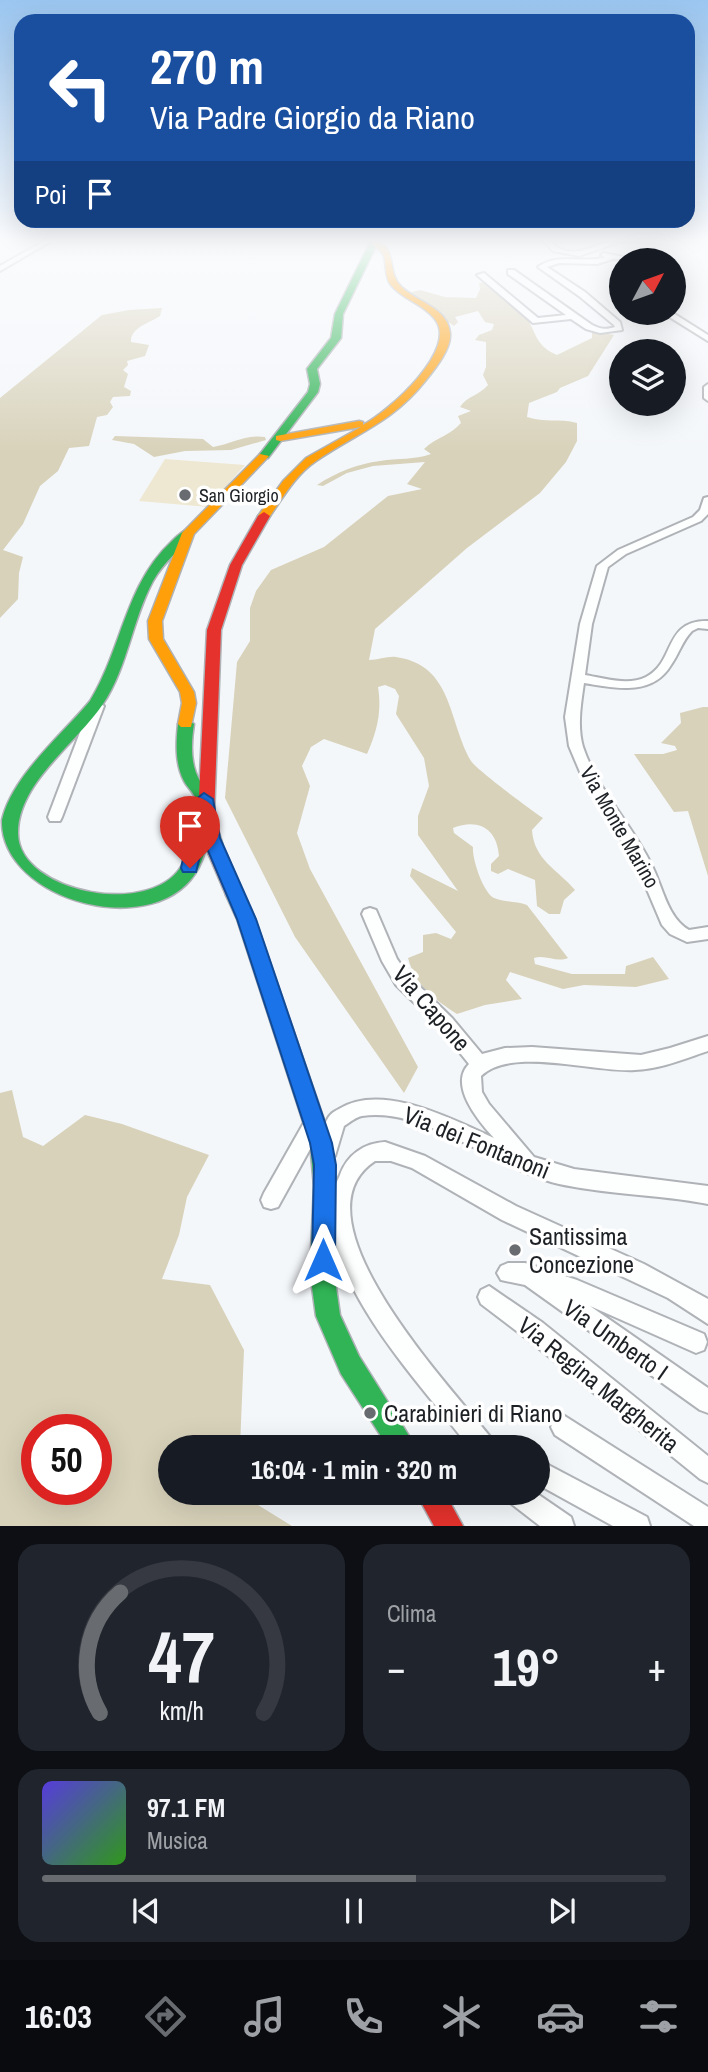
<!DOCTYPE html>
<html lang="it">
<meta charset="utf-8">
<style>
body{margin:0;font-family:"Archivo Narrow",sans-serif;background:#20242c;color:#f1f3f6;height:100vh;display:flex;flex-direction:column;font-size:26px;white-space:nowrap}
*{box-sizing:border-box;margin:0}
p{font-size:23px;color:#9ea1a6}
.icon{flex:none;width:38px;height:38px;fill:none;stroke:currentColor;stroke-width:2;stroke-linecap:round;stroke-linejoin:round}
.map{position:relative;height:1526px;overflow:hidden}
.panel{display:flex;flex-direction:column;gap:18px;padding:18px;background:#0d0f14;flex:1}
.panel>*{flex:none}
.hud{position:absolute;left:14px;top:14px;width:681px;height:214px;border-radius:21px;box-shadow:0 7px 28px #0002;background:#1a4fa0;color:#fff;overflow:hidden}
.needle{width:46px;rotate:49deg}
.tools{position:absolute;left:609px;top:248px;display:grid;gap:14px}
.tools a{display:grid;place-items:center;width:77px;height:77px;border-radius:50%;background:#171b24;box-shadow:0 7px 28px #0002;font-size:35px}
.speed{position:absolute;left:21px;top:1414px;display:flex;gap:14px;font-size:35px;font-weight:700;text-align:center}
.speed>*{display:grid;place-content:center;width:91px;height:91px;border-radius:50%;background:#171b24;box-shadow:0 7px 28px #0002;line-height:1}
.speed .limit{border:10px solid #d22;background:#fff;color:#111}
.pin{position:absolute;display:grid;place-items:center;width:60px;height:60px;color:#fff;margin:-72px -30px;border-radius:50% 50% 50% 0;rotate:-45deg;box-shadow:0 0 7px #0007}
.pin .icon{rotate:45deg}
.me{position:absolute;width:77px;margin:-38px;rotate:0deg;stroke-linejoin:round;filter:drop-shadow(0 0 5px #0008)}
.turn{display:flex;align-items:center;gap:24px;height:147px;padding:0 21px;font-size:32px}
.turn .icon{width:91px;height:91px;stroke-width:2.5}
.turn b{display:block;font-size:49px;line-height:60px}
.then{display:flex;align-items:center;height:66px;padding:0 21px;background:#0003;gap:14px;font-size:26px}
.big{font-size:52px;font-weight:700;line-height:1.1}
.panel .tile{flex:1;display:flex;flex-direction:column;justify-content:center;gap:10px;min-width:0;padding:0 24px;border-radius:21px;background:#20242c}
.panel .dial{align-items:center;gap:0}
.dial svg{height:182px;overflow:visible;fill:none;stroke:#363941;stroke-width:7;stroke-linecap:round;text-anchor:middle}
.dial text{fill:#f1f3f6;stroke:none}
.song{display:flex;align-items:center;gap:21px}
.cover{width:84px;height:84px;border-radius:10px;background:linear-gradient(135deg,hsl(250 70% 55%),hsl(110 70% 35%))}
.played{height:7px;border-radius:4px;background:linear-gradient(90deg,#686c70 60%,#363941 60%)}
.keys{display:flex;justify-content:space-around;direction:ltr}
.heat{display:flex;justify-content:space-between;align-items:center;font-size:38px;direction:ltr}
.panel .tiles{flex:1;display:grid;gap:18px;grid-template-columns:1fr 1fr}
.tile:last-child{grid-column:span 2}
.trip{position:absolute;left:158px;top:1435px;width:392px;height:70px;border-radius:35px;background:#171b24;box-shadow:0 7px 28px #0002;font-weight:700;line-height:70px;text-align:center}
.tab-bar{display:flex;height:112px;justify-content:space-around;align-items:center;background:#090b0e;color:#9ea1a6}
.tab-bar .icon{width:49px;height:49px}
.tab-bar .selected{color:#686c70}
.tab-bar b{font-size:32px;color:#f1f3f6}
.map>svg:first-child{display:block}
.green{fill:#eee8d2}
.forest{fill:#d8d2ba;fill-rule:evenodd}
.lines{fill:none;stroke-linecap:round;stroke-linejoin:round}
.street-casing{stroke:#afb2b6;stroke-width:4}
.fast-casing{stroke:#afb2b6;stroke-width:3}
.slow-casing{stroke:#afb2b6;stroke-width:3}
.jam-casing{stroke:#afb2b6;stroke-width:3}
.street{fill:#fdfefe;fill-rule:evenodd}
.fast{fill:#30b455;fill-rule:evenodd}
.slow{fill:#ff9f0a;fill-rule:evenodd}
.jam{fill:#e5322d;fill-rule:evenodd}
.route{fill:#1a73e8;stroke:#114b97;stroke-width:2}
.poi-dot{fill:#686c70;stroke:#fff;stroke-width:2.5}
.labels{text-anchor:middle;dominant-baseline:central;stroke-width:7;stroke-linejoin:round;paint-order:stroke}
.far-poi-label{font-size:18px;fill:#1d2125;stroke:#fff;text-anchor:start}
.street-label{font-size:21px;fill:#1d2125;stroke:#fff}
.near-street-label{font-size:24px;fill:#1d2125;stroke:#fff}
.near-poi-label{font-size:24px;fill:#1d2125;stroke:#fff;text-anchor:start}
</style>
<div class="map">
<svg width="708" height="1526" viewBox="0 0 708 1526">
<rect width="100%" height="100%" fill="#f4f7fa"/>
<polygon class="green" points="165,459 245,465 208,507 139,501"/>
<g class="forest">
<path d="M485,282c13,10 33,21 42,36 10,17 9,28 30,37l35,-17v-7l22,4 -26,41 -28,12 -3,4 -28,11 -2,14c18,6 32,1 50,6v18l-11,21 -26,31 -73,55 -92,81 -6,31c9,0 19,-4 27,-3 57,8 52,64 75,104 6,9 61,50 72,57l-11,12c2,30 25,39 43,60l-11,10 -4,14h-11l-12,-8 -2,-26 -27,-11 -10,5 -7,-3v-7l8,-8c-2,-27 -20,-38 -46,-28l1,5 19,14c-1,12 10,45 21,51 9,4 22,3 33,7l41,53c-12,5 -22,-4 -34,0l1,6 37,10h53l1,-8 27,-9 16,22 -33,8 -52,-2 -21,4 -53,-17 -4,8 16,19 -37,6 -28,9c-23,-15 -42,-29 -49,-56l15,-6v-17l13,-2 15,6 5,-7 -46,-56 2,-8 46,23 -40,-56v-19l11,-30 -5,-28 -28,-44 3,-18 -4,-7 -10,-4 -7,2c4,25 -1,44 -11,67l-43,-15 -13,8 -9,19 8,20 -13,47 13,36 108,198 -14,26 -109,-156 -70,-139 12,-136 13,-21v-33l6,-17 15,-21 53,-23 64,-51 34,-7 -15,-5 18,-22 -52,4 -26,7 -24,13 -6,-1c20,-13 40,-21 63,-24 18,-3 34,-1 51,-7l-7,-5c12,-12 26,-13 37,-26l-3,-7 13,-5 -11,-4c7,-11 20,-12 28,-22l-5,-10 3,-8v-25l-11,-2 4,-5 13,-5 2,-6 -9,-2 -7,-11 -23,6 3,5 -4,4 -46,-33 12,-3 25,7 31,1 4,-9 -1,-6z"/>
<path d="M162,308l-2,8c-11,7 -30,12 -29,26l18,3 -4,11 -18,5 1,4 -5,5 5,4 -4,13 7,4 -1,5 -17,1 -3,5 3,5 -6,8 -10,2 -8,29 -20,2 -11,23 -18,15 -17,38 -20,26 20,7 -4,16 -1,26 -18,19v-220l102,-83 27,-5z"/>
<path d="M115,436l88,3 10,8c18,-3 33,-13 52,-10l1,3 -35,10 -46,1 -31,6 -20,-13 -22,-4z"/>
<polygon points="703,707 708,707 708,876 688,811 674,812 634,754 663,754 677,750 675,746 661,743 681,723 680,713"/>
<path d="M12,1090l11,47 20,9 42,-31 37,9 87,31 -22,42 -8,38 -17,44 48,6 34,65 -4,97h-70v46h75v4l47,29h-292v-433zM37,1430h59v59h-59z"/>
</g>
<g class="lines">
<g class="street-casing">
<g id="street">
<polygon points="46,240 53,240 0,271 0,266"/>
<path d="M543,240h6c25,27 49,-2 77,0l-47,16 -26,-5z"/>
<path d="M604,253l39,8 -30,-2 -16,5 -38,-1 -12,4 38,25 35,30 2,8 -22,3 -14,-4 -15,-10 -38,4 -56,-48 7,-2 54,45 28,-3 -58,-41v-4h6l78,55c8,4 14,5 23,2l-1,-2 -35,-29 -41,-29c20,-14 43,-4 65,-9l2,-1 -4,-2z"/>
<polygon points="663,313 673,313 708,335 708,341"/>
<polygon points="708,384 708,401 704,398 704,387"/>
<path d="M708,497v17l-7,7 -75,33 -18,13 -16,57 -7,51c18,3 43,11 61,2 30,-15 17,-57 62,-56v8l-10,-1 -6,3c-10,10 -13,23 -21,34 -19,32 -57,23 -87,18 -3,21 -7,43 -1,64 15,45 52,80 71,123 9,20 15,49 35,60l19,-3v12l-21,3 -17,-8 -8,-9 -25,-59 -57,-94 -11,-26 -4,-29 15,-93 17,-58 21,-16 75,-33 7,-7 4,-12z"/>
<polygon points="97,702 104,706 62,817 60,821 50,821 48,817 90,706"/>
<path d="M370,908l6,2 21,49 11,16 44,43 30,36 23,-6 27,-1 109,8 29,-7 38,-12v15c-24,8 -48,18 -73,19 -40,3 -124,-24 -154,6l1,16 7,12 45,53 40,12 134,17v18c-49,-10 -100,-9 -149,-20 -61,-14 -134,-78 -197,-68 -6,1 -12,6 -18,10l-9,30 -7,3 -7,-3c-5,-11 0,-26 6,-36 3,-6 6,-8 12,-11 43,-27 113,10 155,29 -15,-16 -46,-53 -25,-74l-29,-36 -44,-43 -14,-24 -20,-47 2,-4z"/>
<polygon points="313,1117 320,1119 323,1125 320,1131 278,1207 271,1209 264,1207 261,1200 264,1193 306,1119"/>
<path d="M385,1142l40,14 91,50 128,58 64,35v25l-40,-26 -166,-78 -90,-52 -21,-7h-16c-87,57 79,229 117,278l4,8h-27c-49,-64 -140,-157 -139,-242 0,-10 6,-21 10,-30 7,-20 24,-32 45,-33z"/>
<polygon points="508,1263 525,1263 577,1280 704,1334 707,1342 704,1350 696,1353 590,1306 708,1388 708,1413 700,1410 525,1285 501,1280 497,1273 501,1266"/>
<polygon points="489,1286 543,1323 708,1456 708,1483 700,1479 527,1339 481,1304 478,1297 481,1290"/>
<polygon points="563,1415 708,1507 708,1526 694,1526 555,1435 551,1427 555,1419"/>
<polygon points="537,1459 647,1517 650,1526 613,1526 537,1484"/>
<polygon points="506,1493 536,1493 571,1517 574,1526 540,1526 509,1502"/>
</g>
</g>
<g class="fast-casing">
<g id="fast">
<polygon points="374,240 378,242 343,314 341,338 317,369 320,384 318,392 268,458 260,458 260,454 308,392 310,384 307,369 331,338 335,314 370,242"/>
<path d="M188,529l6,4c-14,17 -30,28 -41,48 -21,39 -25,85 -50,123 -26,39 -86,79 -85,130 1,60 140,86 166,27 5,-11 15,-50 12,-62 -2,-6 -9,-12 -12,-18 -9,-17 -8,-38 -6,-57l8,-5 8,5c-3,18 -4,41 6,57 4,6 10,11 12,18 4,13 -6,55 -13,68 -39,77 -199,35 -197,-47 10,-44 60,-85 88,-119 32,-52 35,-116 81,-159 5,-5 10,-10 17,-13z"/>
<polygon points="235,889 241,890 255,919 332,1143 336,1186 334,1273 340,1315 359,1356 416,1447 388,1447 341,1374 316,1316 310,1273 314,1186 310,1143 237,919 226,895 229,890"/>
</g>
</g>
<g class="slow-casing">
<g id="slow">
<path d="M368,240c30,0 19,28 30,43 13,18 50,23 52,50 2,15 -15,36 -24,47 -34,43 -68,52 -110,81 -21,14 -34,38 -48,58h-8l-2,-3 25,-35 23,-23 55,-31 -81,14 -4,-1v-4l83,-15 4,1v3c25,-13 98,-77 71,-107 -11,-14 -32,-19 -43,-33 -7,-8 -4,-22 -8,-31 -3,-5 -12,-10 -15,-14z"/>
<polygon points="260,454 269,456 194,534 162,621 163,639 194,692 196,703 191,727 181,727 178,724 182,703 180,692 149,639 148,621 182,533"/>
</g>
</g>
<g class="jam-casing">
<g id="jam">
<polygon points="264,512 270,516 242,565 221,630 214,817 223,846 244,895 241,900 229,900 226,895 205,846 198,817 207,630 230,565 258,516"/>
<polygon points="416,1493 445,1493 463,1526 434,1526"/>
</g>
</g>
<use href="#street" class="street"/>
<use href="#fast" class="fast"/>
<use href="#slow" class="slow"/>
<use href="#jam" class="jam"/>
</g>
<linearGradient id="sky" x2="0" y2="1"><stop stop-color="#9bc6f0"/><stop offset="0.53" stop-color="#fafbfd"/><stop offset="1" stop-color="#fafbfd" stop-opacity="0"/></linearGradient>
<rect width="708" height="453" fill="url(#sky)"/>
<polygon class="route" points="204,793 213,799 220,838 256,919 332,1143 336,1165 335,1260 332,1268 323,1271 315,1268 312,1260 314,1165 310,1143 237,919 204,841 196,872 183,872 181,868 196,799"/>
<g class="poi-dot">
<circle cx="185" cy="495" r="7"/>
<circle cx="515" cy="1250" r="7"/>
<circle cx="370" cy="1413" r="7"/>
</g>
<g class="labels">
<g class="far-poi-label">
<text x="199" y="495">San Giorgio</text>
</g>
<g class="street-label">
<text transform="translate(620 827) rotate(60)">Via Monte Marino</text>
</g>
<g class="near-street-label">
<text transform="translate(432 1008) rotate(49)">Via Capone</text>
<text transform="translate(477 1142) rotate(22)">Via dei Fontanoni</text>
<text transform="translate(616 1339) rotate(35)">Via Umberto I</text>
<text transform="translate(599 1384) rotate(39)">Via Regina Margherita</text>
</g>
<g class="near-poi-label">
<text x="529" y="1236">Santissima<tspan x="529" dy="28">Concezione</tspan></text>
<text x="384" y="1413">Carabinieri di Riano</text>
</g>
</g>
</svg>
<div class="tools">
<a><svg class="needle" viewBox="-14 -14 28 28"><path d="M0-13l5 13h-10z" fill="#e53935"/><path d="M0 13l5-13h-10z" fill="#9ea1a6"/></svg></a>
<a><svg class="icon" aria-label="layers" viewBox="0 0 24 24"><path d="M12 4l9 5-9 5-9-5zM3 14l9 5 9-5"/></svg></a>
</div>
<div class="speed"><div class="limit">50</div></div>
<div class="pin" style="left:190px;top:868px;background:#d93025"><svg class="icon" aria-label="arrive" viewBox="0 0 24 24"><path d="M6 21V4h12l-3 4 3 4H6"/></svg></div>
<svg class="me" style="left:323px;top:1260px" viewBox="-20 -20 40 40"><path d="M0-17L14 15 0 8-14 15z" fill="#1a73e8" stroke="#fff" stroke-width="4"/></svg>
<div class="trip">16:04 · 1 min · 320 m</div>
<div class="hud">
<div class="turn"><svg class="icon" aria-label="left" viewBox="0 0 24 24"><path d="M17 20v-9H6M10 6l-5 5 5 5"/></svg><div><b>270 m</b>Via Padre Giorgio da Riano</div></div>
<div class="then">Poi<svg class="icon" aria-label="arrive" viewBox="0 0 24 24"><path d="M6 21V4h12l-3 4 3 4H6"/></svg></div>
</div>
</div>
<section class="panel">
<div class="tiles">
<div class="tile dial"><svg viewBox="0 0 100 80">
<path d="M14 69A42 42 0 1 1 86 69"/>
<path d="M14 69A42 42 0 0 1 23 16" stroke="#686c70"/>
<text x="50" y="56" font-size="32" font-weight="700">47</text>
<text x="50" y="72" font-size="11">km/h</text>
</svg></div>
<div class="tile"><p>Clima</p>
<div class="heat"><a>−</a><b class="big">19°</b><a>+</a></div>
</div>
<div class="tile">
<div class="song"><i class="cover"></i><div><b>97.1 FM</b><p>Musica</p></div></div>
<div class="played"></div>
<div class="keys"><svg class="icon" aria-label="previous" viewBox="0 0 24 24"><path d="M18 5L8 12l10 7zM5 5v14"/></svg><svg class="icon" aria-label="pause" viewBox="0 0 24 24"><path d="M8 5v14M16 5v14"/></svg><svg class="icon" aria-label="next" viewBox="0 0 24 24"><path d="M6 5l10 7-10 7zM19 5v14"/></svg></div>
</div>
</div>
</section>
<nav class="tab-bar">
<b>16:03</b>
<svg class="icon selected" aria-label="directions" viewBox="0 0 24 24"><path d="M12 3l9 9-9 9-9-9zM9 14v-3h6M13 9l2 2-2 2"/></svg>
<svg class="icon" aria-label="music" viewBox="0 0 24 24"><path d="M9 18V5l10-2v13"/><circle cx="6" cy="18" r="3"/><circle cx="16" cy="16" r="3"/></svg>
<svg class="icon" aria-label="phone" viewBox="0 0 24 24"><path d="M5 4h4l2 5-3 2q2 4 5 5l2-3 5 2v4C11 20 4 13 5 4z"/></svg>
<svg class="icon" aria-label="climate" viewBox="0 0 24 24"><path d="M12 3v18M4 7l16 10M4 17L20 7"/></svg>
<svg class="icon" aria-label="car" viewBox="0 0 24 24"><path d="M5 17H2v-5l4-1 3-4h7l3 4 3 1v5h-3M9 17h6M6 11h13"/><circle cx="7" cy="17" r="2"/><circle cx="17" cy="17" r="2"/></svg>
<svg class="icon" aria-label="filters" viewBox="0 0 24 24"><path d="M4 7h16M4 17h16"/><circle cx="9" cy="7" r="2"/><circle cx="15" cy="17" r="2"/></svg>
</nav>
